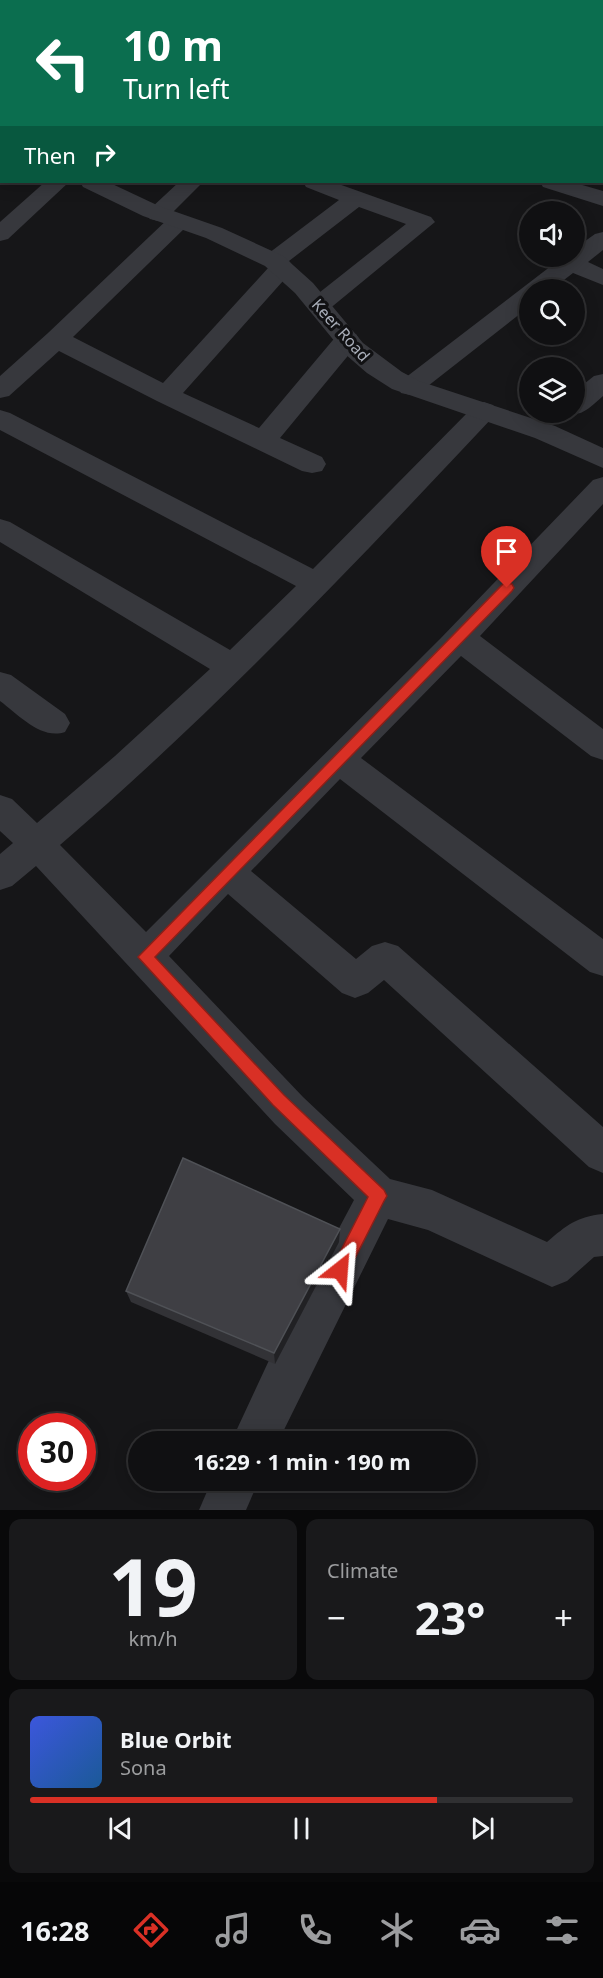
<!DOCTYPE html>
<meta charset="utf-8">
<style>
body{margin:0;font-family:"Noto Sans",sans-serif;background:#19191b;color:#f1f3f6;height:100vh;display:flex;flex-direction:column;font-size:22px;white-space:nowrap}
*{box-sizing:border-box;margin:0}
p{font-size:20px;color:#9c9d9f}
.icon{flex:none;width:33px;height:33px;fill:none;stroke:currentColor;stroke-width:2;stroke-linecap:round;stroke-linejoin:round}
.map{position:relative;height:1510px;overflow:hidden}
.side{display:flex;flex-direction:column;gap:9px;padding:9px;background:#09090a;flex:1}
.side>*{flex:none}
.guide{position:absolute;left:0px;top:0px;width:603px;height:183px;box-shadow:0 3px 15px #0003,0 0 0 2px #303032;background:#0b6e4f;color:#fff;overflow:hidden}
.controls{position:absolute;left:519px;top:201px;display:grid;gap:12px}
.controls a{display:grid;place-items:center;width:66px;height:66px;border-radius:50%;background:#101012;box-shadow:0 3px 15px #0003,0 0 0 2px #303032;font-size:30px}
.speed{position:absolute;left:18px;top:1413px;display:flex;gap:12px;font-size:30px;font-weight:700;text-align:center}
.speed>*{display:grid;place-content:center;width:78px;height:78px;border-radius:50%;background:#101012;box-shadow:0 3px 15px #0003,0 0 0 2px #303032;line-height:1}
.speed .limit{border:9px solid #d22;background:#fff;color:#111}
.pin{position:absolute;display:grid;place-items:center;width:51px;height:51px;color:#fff;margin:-62px -26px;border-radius:50% 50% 50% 0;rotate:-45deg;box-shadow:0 0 6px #0007}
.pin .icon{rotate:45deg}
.me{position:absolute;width:66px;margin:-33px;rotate:28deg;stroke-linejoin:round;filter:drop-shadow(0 0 4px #0008)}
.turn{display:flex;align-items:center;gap:21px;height:126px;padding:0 24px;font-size:27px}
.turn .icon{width:78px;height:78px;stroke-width:2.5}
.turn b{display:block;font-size:42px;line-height:51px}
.then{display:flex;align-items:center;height:57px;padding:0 24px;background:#0003;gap:12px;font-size:22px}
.big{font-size:45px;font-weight:700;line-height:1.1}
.side .tile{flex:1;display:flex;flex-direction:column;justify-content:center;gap:9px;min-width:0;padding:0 21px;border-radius:12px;background:#19191b}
.side .dial{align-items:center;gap:0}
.dial b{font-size:78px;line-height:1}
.song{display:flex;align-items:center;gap:18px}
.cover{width:72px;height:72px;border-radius:9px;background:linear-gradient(135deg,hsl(230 70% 55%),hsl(210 70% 35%))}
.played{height:6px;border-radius:3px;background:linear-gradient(90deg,#d93025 75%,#303032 75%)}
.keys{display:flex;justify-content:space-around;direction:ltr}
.heat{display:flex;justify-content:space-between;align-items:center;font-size:33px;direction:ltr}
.side .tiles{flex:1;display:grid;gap:9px;grid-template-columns:1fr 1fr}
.tile:last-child{grid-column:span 2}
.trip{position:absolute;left:128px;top:1431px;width:348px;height:60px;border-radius:30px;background:#101012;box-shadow:0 3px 15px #0003,0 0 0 2px #303032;font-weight:700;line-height:60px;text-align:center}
.tabs{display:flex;height:96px;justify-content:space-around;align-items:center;background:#060607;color:#9c9d9f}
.tabs .icon{width:42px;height:42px}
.tabs .current{color:#d93025}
.tabs b{font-size:27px;color:#f1f3f6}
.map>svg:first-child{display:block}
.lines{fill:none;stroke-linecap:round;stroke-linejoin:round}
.minor{fill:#37383d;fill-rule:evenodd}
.tertiary{fill:#37383d;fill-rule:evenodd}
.wall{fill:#323236}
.shaded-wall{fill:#212124}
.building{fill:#3f3f44;stroke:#4f5156;stroke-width:1.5}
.route{fill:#d93025;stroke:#8d1f18;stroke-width:1.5}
.labels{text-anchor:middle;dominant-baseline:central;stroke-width:6;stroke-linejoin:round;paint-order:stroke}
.far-street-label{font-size:16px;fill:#a8adb8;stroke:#111113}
</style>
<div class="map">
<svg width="603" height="1510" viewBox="0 0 603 1510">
<rect width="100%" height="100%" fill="#161618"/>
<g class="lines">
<g class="minor">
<polygon points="70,0 90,0 69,2"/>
<polygon points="168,0 188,0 167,2"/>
<polygon points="250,0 270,0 249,2"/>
<polygon points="361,0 385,0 386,2 362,2"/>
<polygon points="587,0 603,0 603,6 602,2"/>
<rect x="602" y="47" width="1" height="13"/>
<polygon points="0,50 2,50 0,63"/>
<polygon points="45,182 69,182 8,239 0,241 0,222"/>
<polygon points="179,182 203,182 166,219 158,221 150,219 146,214 150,209"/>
<polygon points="303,182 333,182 431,217 435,222 328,310 319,312 310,310 307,305 310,300 406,224 359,207 289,261 294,267 291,272 183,393 259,428 338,334 347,332 356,334 360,340 356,346 280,438 322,457 326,464 322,471 312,473 302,471 157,401 59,351 9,396 0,398 0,376 48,333 170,217 178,215 186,217 190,222 186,227 73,337 163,383 269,267 262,261 265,256 339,200 306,187"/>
<polygon points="540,182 572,182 603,191 603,206 543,187"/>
<polygon points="603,232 603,250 588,262 603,269 603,285 573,273 551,290 530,290 530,306 419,393 410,395 401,393 397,387 401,381 564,256 574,256 574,249 595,234"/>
<path d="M603,374v22c-13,11 -21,22 -38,17l9,-1v-20l20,-16z"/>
<path d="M484,402l9,3 4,6 -4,6c-139,148 -278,295 -433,428l86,87 294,-293 153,-159 10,-3v27l-123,132 123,93v31l-12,-4 -130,-100 -100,102 242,181v37l-13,-4 -250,-193 -89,92 105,88 16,-13 13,-4 13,4 205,181v46l-14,-6 -205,-187 -16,13 -13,5 -13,-5 -114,-99 -59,62 134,141 87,82 42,11 115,52c20,-17 29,-25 56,-28v42l-9,1 -27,24 -15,6 -124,-57 -40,-11 -110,223h-47l40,-86 83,-156 -79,-76 -239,-258 -24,20 -12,4v-36l13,-11 -13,-12v-36l12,4 25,24 78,-67 95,-87 -210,-127v-23l10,3 220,128 66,-64 -296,-156v-20l10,3 303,156 162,-164z"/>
<path d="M0,672l11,3 54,39 5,9 -5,9c-24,8 -46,-17 -65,-31z"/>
<polygon points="212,1480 259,1480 246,1510 199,1510"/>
</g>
<g class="tertiary">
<rect x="0" y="67" width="2" height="14"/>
<polygon points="80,182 108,182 159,206 222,228 283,256 313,283 363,343 402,372 419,381 555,426 603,448 603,468 535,438 392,389 367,373 345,354 295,293 265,266 206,238 143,216 83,187"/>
</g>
</g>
<polygon class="wall" points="339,1242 275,1364 131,1302 126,1291"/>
<polygon class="shaded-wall" points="340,1229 339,1242 275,1364 274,1353"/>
<polygon class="building" points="183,1158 340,1229 274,1353 126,1291"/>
<polygon class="route" points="507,583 512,584 514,588 512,591 155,957 284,1095 384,1190 387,1196 384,1201 346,1276 340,1278 334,1276 331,1270 368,1197 273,1105 138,957 503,584"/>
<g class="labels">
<g class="far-street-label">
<text transform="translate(341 330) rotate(48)">Keer Road</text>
</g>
</g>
</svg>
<div class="controls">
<a><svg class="icon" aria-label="sound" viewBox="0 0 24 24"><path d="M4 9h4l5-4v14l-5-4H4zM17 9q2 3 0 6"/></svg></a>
<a><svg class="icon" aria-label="search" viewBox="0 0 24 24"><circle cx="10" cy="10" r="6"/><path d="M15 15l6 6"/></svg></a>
<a><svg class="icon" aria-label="layers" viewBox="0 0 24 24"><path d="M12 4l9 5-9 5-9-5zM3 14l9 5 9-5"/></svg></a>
</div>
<div class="speed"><div class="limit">30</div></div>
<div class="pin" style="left:507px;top:588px;background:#d93025"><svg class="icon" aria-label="arrive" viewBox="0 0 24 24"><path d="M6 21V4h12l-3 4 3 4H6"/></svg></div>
<svg class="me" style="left:340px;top:1270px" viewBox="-20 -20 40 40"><path d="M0-17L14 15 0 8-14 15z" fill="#d93025" stroke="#fff" stroke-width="4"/></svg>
<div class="trip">16:29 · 1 min · 190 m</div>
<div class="guide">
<div class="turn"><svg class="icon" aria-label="left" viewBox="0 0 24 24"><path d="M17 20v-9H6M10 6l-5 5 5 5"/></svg><div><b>10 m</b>Turn left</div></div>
<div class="then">Then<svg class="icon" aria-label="right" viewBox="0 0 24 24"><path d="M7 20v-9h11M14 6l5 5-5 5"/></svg></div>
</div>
</div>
<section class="side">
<div class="tiles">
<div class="tile dial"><b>19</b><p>km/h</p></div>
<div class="tile"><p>Climate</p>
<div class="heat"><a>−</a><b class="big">23°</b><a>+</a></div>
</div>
<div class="tile">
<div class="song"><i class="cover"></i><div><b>Blue Orbit</b><p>Sona</p></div></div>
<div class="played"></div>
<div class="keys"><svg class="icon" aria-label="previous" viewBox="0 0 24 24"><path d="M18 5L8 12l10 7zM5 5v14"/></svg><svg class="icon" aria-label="pause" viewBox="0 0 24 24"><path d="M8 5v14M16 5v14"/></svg><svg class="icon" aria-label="next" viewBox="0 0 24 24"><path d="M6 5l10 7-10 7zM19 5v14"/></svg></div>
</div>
</div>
</section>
<nav class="tabs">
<b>16:28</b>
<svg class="icon current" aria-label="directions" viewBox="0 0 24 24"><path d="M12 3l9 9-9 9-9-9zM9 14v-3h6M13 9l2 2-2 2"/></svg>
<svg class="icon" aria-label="music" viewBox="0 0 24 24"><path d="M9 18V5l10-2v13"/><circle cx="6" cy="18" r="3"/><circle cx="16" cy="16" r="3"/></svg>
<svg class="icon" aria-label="phone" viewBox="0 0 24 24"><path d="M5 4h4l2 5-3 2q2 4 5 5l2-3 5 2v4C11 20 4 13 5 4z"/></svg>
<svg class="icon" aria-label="climate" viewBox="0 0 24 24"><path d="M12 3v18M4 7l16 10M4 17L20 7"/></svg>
<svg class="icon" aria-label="car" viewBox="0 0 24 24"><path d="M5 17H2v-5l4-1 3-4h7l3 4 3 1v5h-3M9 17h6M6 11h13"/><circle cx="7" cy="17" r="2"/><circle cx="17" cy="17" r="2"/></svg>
<svg class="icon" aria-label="filters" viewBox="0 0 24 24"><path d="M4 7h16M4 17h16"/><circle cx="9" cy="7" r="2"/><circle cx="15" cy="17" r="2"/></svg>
</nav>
